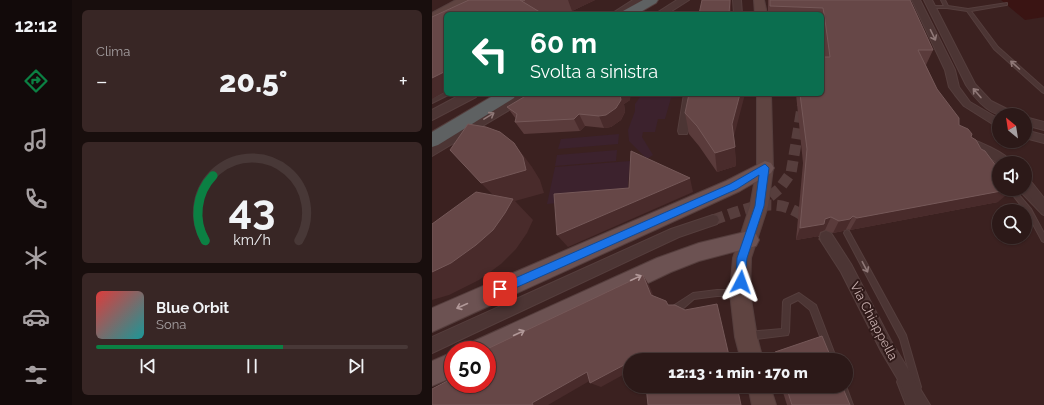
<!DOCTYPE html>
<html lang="it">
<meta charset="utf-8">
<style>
body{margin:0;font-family:Raleway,sans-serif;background:#382625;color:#f1f3f6;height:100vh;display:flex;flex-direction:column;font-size:15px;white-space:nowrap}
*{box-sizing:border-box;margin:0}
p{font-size:13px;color:#a6a0a2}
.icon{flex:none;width:22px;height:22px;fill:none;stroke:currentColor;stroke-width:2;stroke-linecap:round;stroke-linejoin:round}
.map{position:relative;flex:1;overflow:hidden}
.details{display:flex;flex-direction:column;gap:10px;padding:10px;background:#180e0d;width:360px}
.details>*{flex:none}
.hud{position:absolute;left:12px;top:12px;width:380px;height:84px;border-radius:6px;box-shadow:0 1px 3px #0004,0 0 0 1px #483837;background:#0b6e4f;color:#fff;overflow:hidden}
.needle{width:26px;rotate:330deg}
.tools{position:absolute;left:560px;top:108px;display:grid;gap:8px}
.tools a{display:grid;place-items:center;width:40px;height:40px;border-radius:50%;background:#2c1918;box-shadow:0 1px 3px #0004,0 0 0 1px #483837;font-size:20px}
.speed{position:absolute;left:12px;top:341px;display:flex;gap:8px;font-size:20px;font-weight:700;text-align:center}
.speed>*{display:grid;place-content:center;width:52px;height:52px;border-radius:50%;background:#2c1918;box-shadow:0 1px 3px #0004,0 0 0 1px #483837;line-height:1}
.speed .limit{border:6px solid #d22;background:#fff;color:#111}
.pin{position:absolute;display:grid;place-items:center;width:34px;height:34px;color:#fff;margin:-17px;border-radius:8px;box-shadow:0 2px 6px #0006}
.me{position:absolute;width:44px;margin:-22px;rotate:4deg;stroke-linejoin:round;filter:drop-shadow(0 0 3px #0008)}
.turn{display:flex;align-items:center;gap:14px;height:84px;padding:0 20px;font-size:18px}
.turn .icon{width:52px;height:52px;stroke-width:2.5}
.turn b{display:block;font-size:28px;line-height:34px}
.big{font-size:30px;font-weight:800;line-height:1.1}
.details .card{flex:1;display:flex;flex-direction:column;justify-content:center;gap:6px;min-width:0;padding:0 14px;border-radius:6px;background:#382625}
.details .dial{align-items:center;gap:0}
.dial svg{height:104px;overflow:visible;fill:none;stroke:#483837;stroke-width:7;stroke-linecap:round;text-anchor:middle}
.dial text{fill:#f1f3f6;stroke:none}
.song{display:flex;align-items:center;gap:12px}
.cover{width:48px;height:48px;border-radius:6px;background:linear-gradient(135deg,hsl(0 70% 55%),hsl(180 70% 35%))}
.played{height:4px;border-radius:2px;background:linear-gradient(90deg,#0b8043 60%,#483837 60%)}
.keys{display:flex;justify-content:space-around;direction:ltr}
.heat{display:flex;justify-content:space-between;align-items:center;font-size:22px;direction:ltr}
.trip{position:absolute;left:191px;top:353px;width:230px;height:40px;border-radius:20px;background:#2c1918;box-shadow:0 1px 3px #0004,0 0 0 1px #483837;font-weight:800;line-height:40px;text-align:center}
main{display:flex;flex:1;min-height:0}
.menu{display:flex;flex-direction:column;width:72px;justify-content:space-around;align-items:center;background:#120a0a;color:#a6a0a2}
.menu .icon{width:28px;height:28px}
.menu .active{color:#0b8043}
.menu b{font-size:18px;color:#f1f3f6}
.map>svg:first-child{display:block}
.green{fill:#3c222d}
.water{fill:#3a1413}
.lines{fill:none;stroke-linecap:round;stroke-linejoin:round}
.minor-tunnel-far2{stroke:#573e3d;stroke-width:8;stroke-dasharray:8 4.5;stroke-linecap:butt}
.minor-tunnel-far1{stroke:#573e3d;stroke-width:11;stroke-dasharray:11 5.5;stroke-linecap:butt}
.minor-tunnel{stroke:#573e3d;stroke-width:14;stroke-dasharray:14 7;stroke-linecap:butt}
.service-casing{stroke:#553e3d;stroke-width:2}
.minor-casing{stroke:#553e3d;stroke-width:2}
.tertiary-casing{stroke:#553e3d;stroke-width:2}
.secondary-casing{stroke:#553e3d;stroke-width:2}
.primary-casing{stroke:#553e3d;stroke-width:2}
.trunk-casing{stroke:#533d3c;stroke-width:2}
.service{fill:#4c3534;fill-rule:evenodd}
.minor{fill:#4c3534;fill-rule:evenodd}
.tertiary{fill:#4c3534;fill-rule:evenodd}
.secondary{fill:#5f4441;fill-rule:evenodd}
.primary{fill:#6c5252;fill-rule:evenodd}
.trunk{fill:#5e6162;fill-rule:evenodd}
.wall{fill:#5a3b3b}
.shaded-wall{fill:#492b2b}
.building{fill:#664747;stroke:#755858}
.oneway{stroke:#907978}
.oneway2{stroke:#b19898}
.route{fill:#1a73e8;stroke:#114b97}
.labels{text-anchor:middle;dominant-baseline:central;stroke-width:4;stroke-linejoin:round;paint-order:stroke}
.near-street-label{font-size:13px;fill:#c8b0af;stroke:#301a19}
</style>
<main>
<nav class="menu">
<b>12:12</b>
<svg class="icon active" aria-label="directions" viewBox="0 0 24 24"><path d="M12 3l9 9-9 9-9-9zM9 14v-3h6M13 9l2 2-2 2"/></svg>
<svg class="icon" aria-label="music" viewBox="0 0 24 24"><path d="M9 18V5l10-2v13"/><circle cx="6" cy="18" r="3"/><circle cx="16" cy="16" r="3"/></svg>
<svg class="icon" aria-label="phone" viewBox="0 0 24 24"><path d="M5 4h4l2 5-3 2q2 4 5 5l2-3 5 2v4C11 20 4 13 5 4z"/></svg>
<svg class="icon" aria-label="climate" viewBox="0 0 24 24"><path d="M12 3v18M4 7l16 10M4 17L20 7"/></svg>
<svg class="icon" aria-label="car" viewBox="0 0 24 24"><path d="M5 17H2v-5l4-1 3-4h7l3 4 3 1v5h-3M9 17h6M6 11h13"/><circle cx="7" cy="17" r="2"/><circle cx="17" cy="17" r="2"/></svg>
<svg class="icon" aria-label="filters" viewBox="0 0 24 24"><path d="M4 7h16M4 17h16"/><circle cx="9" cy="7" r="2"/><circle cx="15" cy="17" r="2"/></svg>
</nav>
<section class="details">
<div class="card"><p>Clima</p>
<div class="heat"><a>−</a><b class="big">20.5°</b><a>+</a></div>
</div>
<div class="card dial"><svg viewBox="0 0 100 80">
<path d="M14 69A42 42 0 1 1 86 69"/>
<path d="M14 69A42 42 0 0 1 20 19" stroke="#0b8043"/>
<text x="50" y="56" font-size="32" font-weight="700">43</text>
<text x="50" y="72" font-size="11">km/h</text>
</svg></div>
<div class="card">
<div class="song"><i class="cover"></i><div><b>Blue Orbit</b><p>Sona</p></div></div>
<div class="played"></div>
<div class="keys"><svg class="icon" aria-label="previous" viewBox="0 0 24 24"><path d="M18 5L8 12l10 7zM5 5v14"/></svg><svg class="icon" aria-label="pause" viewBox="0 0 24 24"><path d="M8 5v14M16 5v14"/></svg><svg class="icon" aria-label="next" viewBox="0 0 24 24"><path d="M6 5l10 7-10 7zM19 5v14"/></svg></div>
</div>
</section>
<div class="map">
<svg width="612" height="405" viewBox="0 0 612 405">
<rect width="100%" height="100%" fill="#3b2120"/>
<g class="green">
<polygon points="210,94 251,94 251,97 239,98 233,119 226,119 223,132 211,132 210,137 221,155 215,159 197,141 196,130 203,111 203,104"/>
<polygon points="187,134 186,144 126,149 129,139"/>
<polygon points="185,150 184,161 123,166 125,155"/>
<polygon points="198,161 195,197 115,204 123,167"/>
</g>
<polygon class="water" points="569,0 612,0 612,17 593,20"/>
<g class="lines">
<polyline class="minor-tunnel-far2" points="371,103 372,94"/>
<g class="minor-tunnel-far1">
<polyline points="324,205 335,199 348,188 359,173 371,102"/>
<path d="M281,220c49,-17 72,-28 111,15"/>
</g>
<polyline class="minor-tunnel" points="391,234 394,237"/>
<g class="service-casing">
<g id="service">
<polygon points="509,0 513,0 516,6 536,9 575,3 575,5 574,5 539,11 566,47 612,88 612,93 610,92 562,49 535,11 515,8 499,8 497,7 499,6 512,6"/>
<polygon points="14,92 14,94 16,94 16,95 0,103 0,99"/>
<polygon points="554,159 558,159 567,165 567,170 554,163 553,161"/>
<polygon points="576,189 582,189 599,209 612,233 612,242 610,241 595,213"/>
<polygon points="586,189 593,189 612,208 612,215 610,214"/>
<polygon points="415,230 417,231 474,335 489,387 488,390 485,391 482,390 468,339 413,235 412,233 413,231"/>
<polygon points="285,290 306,290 308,291 309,293 308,295 306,296 285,296 262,299 247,312 244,313 241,312 240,309 241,306 261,293"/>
<polygon points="367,293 384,305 405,360 397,360 378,310 366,300 358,304 357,332 356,335 316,340 313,339 312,336 313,333 316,332 350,329 351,302 352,300"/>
<polygon points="469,378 472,379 482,405 474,405 465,382 466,379"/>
<polygon points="406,386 414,386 421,405 413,405"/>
</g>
</g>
<g class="minor-casing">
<g id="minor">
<polygon points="301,0 309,0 310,14 302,14"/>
<polygon points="480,0 488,0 523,70 527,87 538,102 567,119 567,128 532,106 523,95 517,87 513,70"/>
<path d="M492,0h8l43,84 16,17 22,11 1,3c-4,0 -9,1 -13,0 -14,-2 -28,-19 -35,-30z"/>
<polygon points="252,94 262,94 256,131 255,134 247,134 246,131"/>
<polygon points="593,117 612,122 612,130 593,125"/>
<polygon points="593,130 612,135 612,143 593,138"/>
<path d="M533,137c12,4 41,15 47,26l-13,1 -10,-7 -28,-13 -1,-3 1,-3z"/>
<polygon points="593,177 597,179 612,198 612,212 608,211 592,189 593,189"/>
<polygon points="281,215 285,216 287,220 285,224 247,237 0,353 0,337 239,229"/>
<polygon points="394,231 399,233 419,264 459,341 498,405 481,405 449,351 409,272 389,241 388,237 389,233"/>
</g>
</g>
<g class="tertiary-casing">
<g id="tertiary">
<polygon points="201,0 213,0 191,14 179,14"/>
<polygon points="245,0 257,0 235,14 223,14"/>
<polygon points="30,94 46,94 44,97 0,120 0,110"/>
<polygon points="86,94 101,94 99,97 0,156 0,145"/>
</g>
</g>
<g class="secondary-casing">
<g id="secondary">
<polygon points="24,0 37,0 36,2 0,20 0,13"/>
<polygon points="322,0 332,0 335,14 323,14"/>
<polygon points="325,94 339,94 341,168 336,206 319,258 318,293 325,337 331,360 309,360 303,337 298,293 301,258 318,206 325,168"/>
<polygon points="316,386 338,386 344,405 320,405"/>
</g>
</g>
<g class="primary-casing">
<g id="primary">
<polygon points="333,161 339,163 342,168 339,173 308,191 0,332 0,308 294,181"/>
<polygon points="317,231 324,234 327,240 324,246 267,261 239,272 55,360 55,350 39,350 42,341 225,258 267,243"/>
<polygon points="21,352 21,377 0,386 0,361"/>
</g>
</g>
<g class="trunk-casing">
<g id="trunk">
<polygon points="211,0 226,0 224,3 205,14 189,14 191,11"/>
<polygon points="64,94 84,94 82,98 6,145 0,147 0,132"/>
</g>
</g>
<use href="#service" class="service"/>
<use href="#minor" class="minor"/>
<use href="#tertiary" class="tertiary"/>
<use href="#secondary" class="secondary"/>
<use href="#primary" class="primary"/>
<use href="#trunk" class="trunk"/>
</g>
<g class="wall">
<polygon points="37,0 163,0 140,11 110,13"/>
<polygon points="336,0 478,0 501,50 494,65 505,89 527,125 539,137 566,202 418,230 414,229 411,231 401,233 393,230 388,232 387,236 364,240 371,163 364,94 390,94 392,57 390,35 390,14 336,14"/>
<polygon points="198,100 192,104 193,112 189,120 179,127 172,128 153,126 148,131 92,134 83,122 84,119 75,107"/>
<polygon points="253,113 302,137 304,166 285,172 267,146 257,134"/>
<polygon points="343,352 400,360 341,360 341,358"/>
<polygon points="349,386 410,386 418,405 355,405"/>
</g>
<g class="shaded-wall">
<polygon points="136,0 163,0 140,11"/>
<polygon points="298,0 299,0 299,14 297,14"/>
<polygon points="14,71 14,91 0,99 0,78"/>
<polygon points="188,94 199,94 198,100 192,104 193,112 189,120 179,127 172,128 167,116"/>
<polygon points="308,94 313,94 300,144 300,124"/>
<polygon points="147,114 153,126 148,131 142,119"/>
<polygon points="82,143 100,167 108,180 112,193 83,201 101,220 95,233 84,249 69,264 47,280 17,295 0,300 0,272 71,205 49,183"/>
<polygon points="303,147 304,166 285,172 283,153"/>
<polygon points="258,178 261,192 136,247 125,235"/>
<polygon points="581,189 566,202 418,230 425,218"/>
<polygon points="421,216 414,229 411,231 401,233 407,221"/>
<polygon points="399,217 393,230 388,232 387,236 364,240 368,228"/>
<polygon points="211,275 217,285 225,304 219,295"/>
<polygon points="192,365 198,369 198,371 169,387 158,383"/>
<polygon points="155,372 166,376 116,405 101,405 100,403"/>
</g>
<g class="building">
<polygon points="37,0 93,0 88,0 111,14 14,14 14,71 0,78 0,17"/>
<polygon points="270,0 298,0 297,14 267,14"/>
<polygon points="338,0 478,0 501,50 486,50 505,89 527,118 527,125 536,129 540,134 539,137 544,140 549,149 553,151 567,170 567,189 580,189 425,218 421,216 418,219 407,221 399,217 393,219 392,224 368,228 375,149 368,94 390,94 390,57 398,57 393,20 391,8 338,6"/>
<polygon points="97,94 188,94 189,100 184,108 174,115 167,116 147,114 142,119 83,122 85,114 75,107"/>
<polygon points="257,94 308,94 300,124 303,147 283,153 265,126 253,113"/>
<polygon points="36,124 54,127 68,132 82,143 91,157 94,170 49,183 18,150"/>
<polygon points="199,151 258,178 125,235 122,194 197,188"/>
<polygon points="44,192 81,199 73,213 61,230 44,245 19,263 0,272 0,224"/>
<polygon points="211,275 219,295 234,301 236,305 243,305 253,310 285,304 298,360 198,360 198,369 192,365 158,383 155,372 100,403 101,405 0,405 0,389 21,378 21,384 55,384 55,350 53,350"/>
<polygon points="390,336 400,360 346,360 343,352"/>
<polygon points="214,386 305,386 309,405 216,405"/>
<polygon points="354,386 410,386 418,405 360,405"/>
</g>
<defs><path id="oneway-shaft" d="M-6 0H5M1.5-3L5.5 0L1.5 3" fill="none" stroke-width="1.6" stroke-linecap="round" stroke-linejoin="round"/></defs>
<g class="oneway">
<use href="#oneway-shaft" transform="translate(501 35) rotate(64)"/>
<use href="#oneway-shaft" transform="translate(583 65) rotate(-138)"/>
<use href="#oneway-shaft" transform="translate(545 93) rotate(-131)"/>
<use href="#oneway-shaft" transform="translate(57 116) rotate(-31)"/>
<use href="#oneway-shaft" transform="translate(433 267) rotate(62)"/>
</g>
<g class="oneway2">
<use href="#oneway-shaft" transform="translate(204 278) rotate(-25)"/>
<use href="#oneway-shaft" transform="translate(30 306) rotate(156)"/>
<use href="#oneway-shaft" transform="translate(87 333) rotate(-25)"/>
</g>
<polygon class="route" points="333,164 337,168 332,206 315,258 312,285 309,286 305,285 304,282 305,258 323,206 327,175 305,189 72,293 68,294 65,293 63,289 65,286 298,184"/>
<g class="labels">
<g class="near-street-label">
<text transform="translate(442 321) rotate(62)">Via Chiappella</text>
</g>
</g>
</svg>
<div class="tools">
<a><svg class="needle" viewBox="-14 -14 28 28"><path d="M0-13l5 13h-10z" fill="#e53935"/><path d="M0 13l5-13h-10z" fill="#a6a0a2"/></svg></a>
<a><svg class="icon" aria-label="sound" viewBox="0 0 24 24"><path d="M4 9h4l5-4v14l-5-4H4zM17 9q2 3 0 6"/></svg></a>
<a><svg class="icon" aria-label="search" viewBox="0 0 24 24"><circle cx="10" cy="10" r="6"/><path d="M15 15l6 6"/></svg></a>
</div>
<div class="speed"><div class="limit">50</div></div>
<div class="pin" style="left:68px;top:289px;background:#d93025"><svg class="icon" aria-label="arrive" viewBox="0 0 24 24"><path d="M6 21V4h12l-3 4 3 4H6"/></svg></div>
<svg class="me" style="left:309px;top:282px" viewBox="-20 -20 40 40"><path d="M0-17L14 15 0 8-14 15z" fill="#1a73e8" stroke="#fff" stroke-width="4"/></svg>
<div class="trip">12:13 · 1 min · 170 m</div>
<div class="hud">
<div class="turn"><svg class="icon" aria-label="left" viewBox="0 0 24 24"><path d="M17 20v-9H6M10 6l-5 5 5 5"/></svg><div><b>60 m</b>Svolta a sinistra</div></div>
</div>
</div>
</main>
